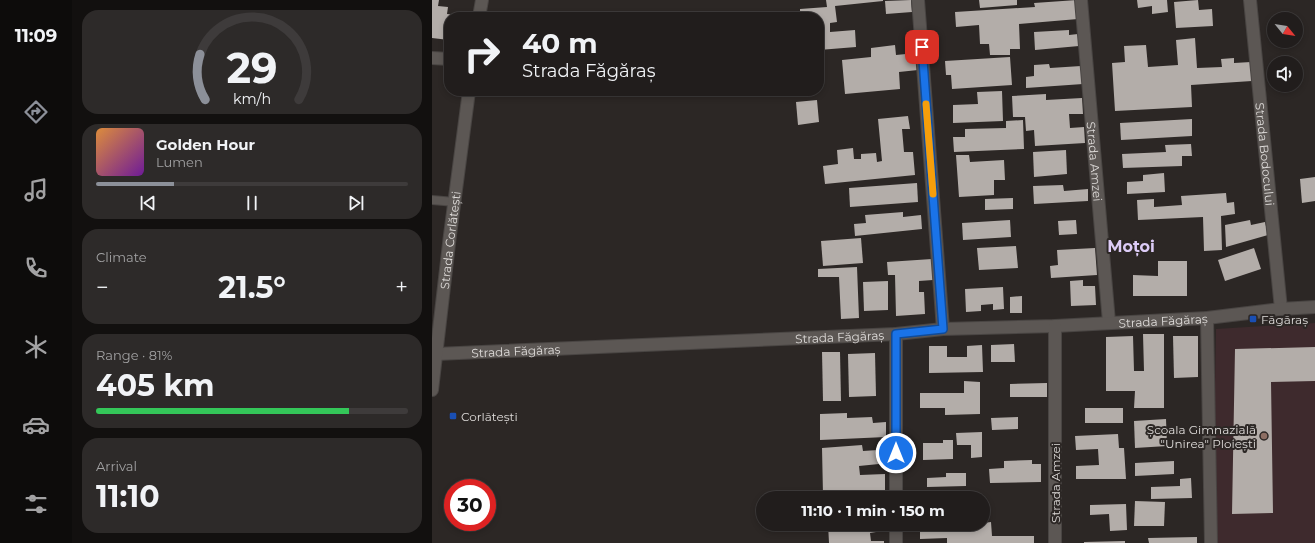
<!DOCTYPE html>
<meta charset="utf-8">
<style>
body{margin:0;font-family:Montserrat,sans-serif;background:#2d2a29;color:#f1f3f6;height:100vh;display:flex;flex-direction:column;font-size:15px;white-space:nowrap}
*{box-sizing:border-box;margin:0}
p{font-size:13px;color:#a2a2a3}
.icon{flex:none;width:22px;height:22px;fill:none;stroke:currentColor;stroke-width:2;stroke-linecap:round;stroke-linejoin:round}
.map{position:relative;flex:1;overflow:hidden}
.sheet{display:flex;flex-direction:column;gap:10px;padding:10px;background:#12100f;width:360px}
.sheet>*{flex:none}
.banner{position:absolute;left:12px;top:12px;width:380px;height:84px;border-radius:16px;box-shadow:0 2px 6px #0003,0 0 0 1px #3e3b3b;background:#211d1c;color:#f1f3f6;overflow:hidden}
.needle{width:26px;rotate:120deg}
.tools{position:absolute;left:835px;top:12px;display:grid;gap:8px}
.tools a{display:grid;place-items:center;width:36px;height:36px;border-radius:50%;background:#211d1c;box-shadow:0 2px 6px #0003,0 0 0 1px #3e3b3b;font-size:20px}
.speed{position:absolute;left:12px;top:479px;display:flex;gap:8px;font-size:20px;font-weight:700;text-align:center}
.speed>*{display:grid;place-content:center;width:52px;height:52px;border-radius:50%;background:#211d1c;box-shadow:0 2px 6px #0003,0 0 0 1px #3e3b3b;line-height:1}
.speed .limit{border:6px solid #d22;background:#fff;color:#111}
.pin{position:absolute;display:grid;place-items:center;width:34px;height:34px;color:#fff;margin:-17px;border-radius:8px;box-shadow:0 2px 6px #0006}
.me{position:absolute;width:44px;margin:-22px;rotate:0deg;stroke-linejoin:round;filter:drop-shadow(0 0 3px #0008)}
.turn{display:flex;align-items:center;gap:14px;height:84px;padding:0 12px;font-size:18px}
.turn .icon{width:52px;height:52px;stroke-width:2.5}
.turn b{display:block;font-size:28px;line-height:34px}
.big{font-size:30px;font-weight:700;line-height:1.1}
.sheet .card{flex:1;display:flex;flex-direction:column;justify-content:center;gap:6px;min-width:0;padding:0 14px;border-radius:16px;background:#2d2a29}
.sheet .dial{align-items:center;gap:0}
.dial svg{height:104px;overflow:visible;fill:none;stroke:#3e3b3b;stroke-width:7;stroke-linecap:round;text-anchor:middle}
.dial text{fill:#f1f3f6;stroke:none}
.song{display:flex;align-items:center;gap:12px}
.cover{width:48px;height:48px;border-radius:6px;background:linear-gradient(135deg,hsl(30 70% 55%),hsl(280 70% 35%))}
.played{height:4px;border-radius:2px;background:linear-gradient(90deg,#8c9099 25%,#3e3b3b 25%)}
.keys{display:flex;justify-content:space-around;direction:ltr}
.heat{display:flex;justify-content:space-between;align-items:center;font-size:22px;direction:ltr}
.charge{height:6px;border-radius:3px;background:linear-gradient(90deg,#34c759 81%,#3e3b3b 0)}
.trip{position:absolute;left:324px;top:491px;width:234px;height:40px;border-radius:20px;background:#211d1c;box-shadow:0 2px 6px #0003,0 0 0 1px #3e3b3b;font-weight:700;line-height:40px;text-align:center}
main{display:flex;flex:1;min-height:0}
.menu{display:flex;flex-direction:column;width:72px;justify-content:space-around;align-items:center;background:#0d0c0b;color:#a2a2a3}
.menu .icon{width:28px;height:28px}
.menu .active{color:#8c9099}
.menu b{font-size:18px;color:#f1f3f6}
.map>svg:first-child{display:block}
.education{fill:#3e2a2d}
.building{fill:#b3ada9}
.lines{fill:none;stroke-linecap:round;stroke-linejoin:round}
.lane-casing{stroke:#494543;stroke-width:10}
.street-casing{stroke:#494543;stroke-width:14}
.secondary-casing{stroke:#494543;stroke-width:14}
.lane{stroke:#5c5754;stroke-width:8}
.street{stroke:#5c5754;stroke-width:12}
.secondary{stroke:#5c5754;stroke-width:12}
.route-casing{stroke:#114b97;stroke-width:10}
.route{stroke:#1a73e8;stroke-width:7}
.slow{stroke:#f59e0b;stroke-width:7}
.transit-dot{fill:#1a4fb4;stroke:#2c2725;stroke-width:1.5}
.education-dot{fill:#8d6e63;stroke:#2c2725;stroke-width:1.5}
.labels{text-anchor:middle;dominant-baseline:central;stroke-width:4;stroke-linejoin:round;paint-order:stroke}
.street-label{font-size:12px;fill:#dedbd9;stroke:#2c2725}
.poi-label{font-size:12px;fill:#dedbd9;stroke:#2c2725;text-anchor:start}
.district-label{font-size:16px;font-weight:bold;fill:#ddccf7;stroke:#2c2725}
</style>
<main>
<nav class="menu">
<b>11:09</b>
<svg class="icon active" aria-label="directions" viewBox="0 0 24 24"><path d="M12 3l9 9-9 9-9-9zM9 14v-3h6M13 9l2 2-2 2"/></svg>
<svg class="icon" aria-label="music" viewBox="0 0 24 24"><path d="M9 18V5l10-2v13"/><circle cx="6" cy="18" r="3"/><circle cx="16" cy="16" r="3"/></svg>
<svg class="icon" aria-label="phone" viewBox="0 0 24 24"><path d="M5 4h4l2 5-3 2q2 4 5 5l2-3 5 2v4C11 20 4 13 5 4z"/></svg>
<svg class="icon" aria-label="climate" viewBox="0 0 24 24"><path d="M12 3v18M4 7l16 10M4 17L20 7"/></svg>
<svg class="icon" aria-label="car" viewBox="0 0 24 24"><path d="M5 17H2v-5l4-1 3-4h7l3 4 3 1v5h-3M9 17h6M6 11h13"/><circle cx="7" cy="17" r="2"/><circle cx="17" cy="17" r="2"/></svg>
<svg class="icon" aria-label="filters" viewBox="0 0 24 24"><path d="M4 7h16M4 17h16"/><circle cx="9" cy="7" r="2"/><circle cx="15" cy="17" r="2"/></svg>
</nav>
<section class="sheet">
<div class="card dial"><svg viewBox="0 0 100 80">
<path d="M14 69A42 42 0 1 1 86 69"/>
<path d="M14 69A42 42 0 0 1 10 34" stroke="#8c9099"/>
<text x="50" y="56" font-size="32" font-weight="700">29</text>
<text x="50" y="72" font-size="11">km/h</text>
</svg></div>
<div class="card">
<div class="song"><i class="cover"></i><div><b>Golden Hour</b><p>Lumen</p></div></div>
<div class="played"></div>
<div class="keys"><svg class="icon" aria-label="previous" viewBox="0 0 24 24"><path d="M18 5L8 12l10 7zM5 5v14"/></svg><svg class="icon" aria-label="pause" viewBox="0 0 24 24"><path d="M8 5v14M16 5v14"/></svg><svg class="icon" aria-label="next" viewBox="0 0 24 24"><path d="M6 5l10 7-10 7zM19 5v14"/></svg></div>
</div>
<div class="card"><p>Climate</p>
<div class="heat"><a>−</a><b class="big">21.5°</b><a>+</a></div>
</div>
<div class="card"><p>Range · 81%</p><b class="big">405 km</b><div class="charge"></div></div>
<div class="card"><p>Arrival</p><b class="big">11:10</b></div>
</section>
<div class="map">
<svg width="883" height="543" viewBox="0 0 883 543">
<rect width="100%" height="100%" fill="#2c2725"/>
<polygon class="education" points="883,323 883,543 780,543 784,329"/>
<g class="building">
<polygon points="0,0 7,0 6,6 16,7 15,14 25,15 25,17 17,17 17,40 0,38"/>
<polygon points="394,0 451,0 451,1 403,6 405,22 398,23 398,32 423,30 424,47 387,50 387,17 368,17 368,9 395,7"/>
<polygon points="479,0 480,12 454,14 453,1"/>
<polygon points="547,0 585,0 585,5 548,8"/>
<polygon points="645,0 646,19 587,24 588,49 578,49 578,55 558,55 557,44 548,44 547,25 524,27 523,12 603,7 602,3"/>
<polygon points="705,0 735,0 736,12 720,14 720,6 706,8"/>
<polygon points="766,0 767,10 780,9 781,26 744,28 742,2"/>
<polygon points="637,30 637,35 646,34 647,46 603,50 602,32"/>
<polygon points="763,38 765,68 790,67 789,59 802,58 802,63 819,62 820,81 759,85 760,107 683,111 680,63 693,62 692,46 714,45 716,67 746,65 744,40"/>
<polygon points="463,45 464,55 484,53 486,70 467,72 468,89 413,94 410,60 439,57 439,48"/>
<polygon points="578,57 580,85 520,89 519,75 514,75 513,61"/>
<polygon points="617,64 618,68 649,66 651,84 594,88 594,77 602,76 602,65"/>
<polygon points="570,91 571,121 521,123 521,105 546,104 545,92"/>
<polygon points="614,94 614,100 650,98 651,114 637,114 638,128 652,127 653,143 603,146 602,130 594,131 593,117 581,117 580,96"/>
<polygon points="385,100 387,122 366,125 364,102"/>
<polygon points="476,116 478,129 470,129 472,152 481,152 483,175 393,184 391,166 406,164 405,150 421,148 422,159 429,159 429,154 444,153 445,162 450,161 446,119"/>
<polygon points="760,119 760,136 689,140 688,123"/>
<polygon points="591,120 592,149 522,152 521,137 533,137 533,129 574,128 574,121"/>
<polygon points="759,144 760,156 750,156 750,166 691,168 690,154 734,152 733,145"/>
<polygon points="634,150 635,174 602,177 601,152"/>
<polygon points="524,155 537,155 538,162 572,160 573,180 562,180 562,195 527,197"/>
<polygon points="732,173 733,192 695,194 695,182 711,181 711,175"/>
<polygon points="883,177 883,201 870,203 868,179"/>
<polygon points="485,183 486,202 418,207 417,188"/>
<polygon points="631,185 632,191 656,189 656,201 602,204 601,186"/>
<polygon points="794,193 795,203 802,202 803,214 789,216 790,250 772,251 771,217 706,220 705,200 722,199 722,207 750,205 749,196"/>
<polygon points="581,198 581,209 553,210 553,199"/>
<polygon points="471,212 471,217 489,215 490,229 423,236 422,224 434,223 433,215"/>
<polygon points="578,220 579,237 531,240 530,223"/>
<polygon points="644,220 645,234 627,235 626,221"/>
<polygon points="818,220 819,225 833,222 836,235 794,247 793,225"/>
<polygon points="429,238 431,263 391,266 389,241"/>
<polygon points="584,246 586,268 547,270 545,248"/>
<polygon points="663,248 665,275 619,278 618,266 626,265 625,250"/>
<polygon points="822,248 829,269 793,281 786,260"/>
<polygon points="500,259 501,280 487,281 487,292 492,292 493,314 464,316 463,275 456,275 455,262"/>
<polygon points="726,261 755,261 755,296 701,296 701,275 726,276"/>
<polygon points="425,267 427,318 409,319 407,277 386,277 386,269"/>
<polygon points="651,280 651,286 663,286 664,305 639,306 638,281"/>
<polygon points="456,281 456,310 432,311 431,282"/>
<polygon points="571,287 572,309 561,310 561,304 549,305 549,311 534,312 533,289"/>
<polygon points="590,296 590,313 578,313 578,297"/>
<polygon points="711,334 732,334 732,408 702,408 703,391 674,391 674,337 701,336 702,371 712,371"/>
<polygon points="741,336 766,336 766,377 742,378"/>
<polygon points="582,344 583,362 559,362 559,345"/>
<polygon points="550,345 551,372 497,373 497,346 515,346 515,357 535,357 535,346"/>
<polygon points="883,347 883,381 839,382 841,513 800,514 803,349"/>
<polygon points="390,352 408,352 409,401 391,401"/>
<polygon points="443,353 444,396 417,397 416,354"/>
<polygon points="532,381 548,382 548,414 513,415 513,408 488,408 488,393 532,393"/>
<polygon points="615,383 615,397 578,397 578,384"/>
<rect x="653" y="408" width="38" height="15"/>
<polygon points="415,413 415,418 440,417 441,423 454,422 454,437 388,440 388,414"/>
<polygon points="586,417 586,429 560,430 559,418"/>
<polygon points="734,419 735,446 703,448 702,421"/>
<polygon points="550,432 550,457 539,458 539,445 525,445 524,433"/>
<polygon points="686,434 687,448 692,448 694,479 644,479 644,466 667,465 666,449 644,450 643,436"/>
<polygon points="511,440 521,440 521,459 491,460 491,443 511,443"/>
<polygon points="430,445 431,451 446,450 447,464 427,466 428,475 453,474 453,492 434,493 434,498 408,498 408,494 391,495 390,448"/>
<polygon points="600,460 600,464 609,464 609,482 558,483 557,469 572,468 572,461"/>
<polygon points="742,461 742,474 703,476 703,463"/>
<polygon points="514,473 534,473 534,486 495,487 495,478 514,477"/>
<polygon points="759,478 760,498 719,499 719,487 748,486 748,479"/>
<polygon points="703,501 733,502 732,526 702,526"/>
<polygon points="694,504 695,530 678,531 677,514 658,515 658,505"/>
<polygon points="559,522 560,536 602,536 602,543 515,543 515,538 488,539 488,526 516,525 516,524 551,524 551,523"/>
<polygon points="396,524 444,524 444,532 438,533 439,541 452,541 452,543 397,543"/>
<polygon points="765,537 765,543 717,543 716,538"/>
<polygon points="693,541 693,543 652,543 652,542"/>
</g>
<g class="lines">
<g class="lane-casing">
<polyline id="lane" points="0,200 23,202"/>
</g>
<g class="street-casing">
<g id="street">
<polyline points="486,0 511,329"/>
<path id="s1" d="M649,0l28,322"/>
<path id="s2" d="M818,0l31,309"/>
<polyline points="0,58 17,59"/>
<polyline points="775,318 779,543"/>
<polyline points="464,334 464,498"/>
<path id="s3" d="M4,354l460,-20 47,-5 112,-3 152,-8 74,-9 34,-2"/>
<polyline points="464,524 464,543"/>
<polyline points="623,543 623,326"/>
</g>
</g>
<g class="secondary-casing">
<g id="secondary">
<polyline points="47,17 50,0"/>
<path id="s4" d="M0,390l18,-155 19,-144"/>
</g>
</g>
<use href="#lane" class="lane"/>
<use href="#street" class="street"/>
<use href="#secondary" class="secondary"/>
</g>
<g class="lines">
<g class="route-casing">
<polyline id="route" points="464,453 464,334 511,329 490,47"/>
</g>
<use href="#route" class="route"/>
<polyline class="slow" points="494,104 501,194"/>
</g>
<g class="transit-dot">
<rect x="817" y="315" width="8" height="8" rx="2"/>
<rect x="17" y="412" width="8" height="8" rx="2"/>
</g>
<circle class="education-dot" cx="832" cy="436" r="4"/>
<g class="labels">
<g class="street-label">
<text stroke="none"><textPath href="#s2" startOffset="155">Strada Bodocului</textPath></text>
<text stroke="none"><textPath href="#s1" startOffset="162">Strada Amzei</textPath></text>
<text stroke="none"><textPath href="#s4" startOffset="151">Strada Corlătești</textPath></text>
<text stroke="none"><textPath href="#s3" startOffset="728">Strada Făgăraș</textPath></text>
<text stroke="none"><textPath href="#s3" startOffset="404">Strada Făgăraș</textPath></text>
<text stroke="none"><textPath href="#s3" startOffset="80">Strada Făgăraș</textPath></text>
<text transform="translate(623 483) rotate(-90)">Strada Amzei</text>
</g>
<g class="poi-label">
<text x="829" y="319">Făgăraș</text>
<text x="29" y="416">Corlătești</text>
<text x="824" y="429" text-anchor="end">Școala Gimnazială<tspan x="824" dy="14">"Unirea" Ploiești</tspan></text>
</g>
<g class="district-label">
<text x="699" y="246">Moțoi</text>
</g>
</g>
</svg>
<div class="tools">
<a><svg class="needle" viewBox="-14 -14 28 28"><path d="M0-13l5 13h-10z" fill="#e53935"/><path d="M0 13l5-13h-10z" fill="#a2a2a3"/></svg></a>
<a><svg class="icon" aria-label="sound" viewBox="0 0 24 24"><path d="M4 9h4l5-4v14l-5-4H4zM17 9q2 3 0 6"/></svg></a>
</div>
<div class="speed"><div class="limit">30</div></div>
<div class="pin" style="left:490px;top:47px;background:#d93025"><svg class="icon" aria-label="arrive" viewBox="0 0 24 24"><path d="M6 21V4h12l-3 4 3 4H6"/></svg></div>
<svg class="me" style="left:464px;top:453px" viewBox="-20 -20 40 40"><circle r="17" fill="#1a73e8" stroke="#fff" stroke-width="3"/><path d="M0-11L8 9 0 5-8 9z" fill="#fff"/></svg>
<div class="trip">11:10 · 1 min · 150 m</div>
<div class="banner">
<div class="turn"><svg class="icon" aria-label="right" viewBox="0 0 24 24"><path d="M7 20v-9h11M14 6l5 5-5 5"/></svg><div><b>40 m</b>Strada Făgăraș</div></div>
</div>
</div>
</main>
